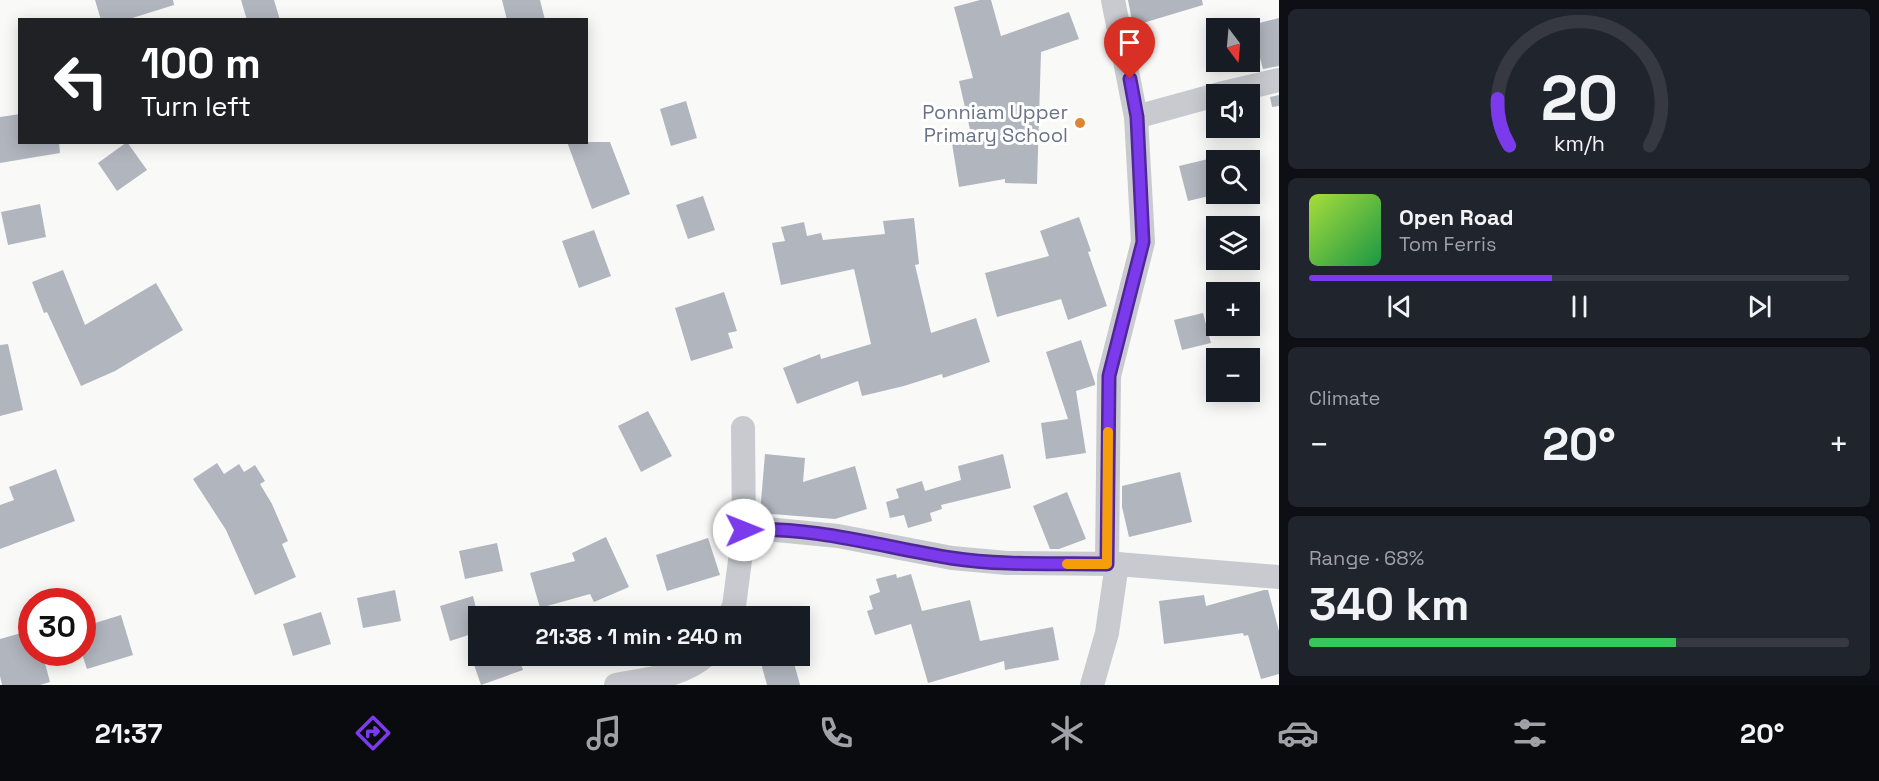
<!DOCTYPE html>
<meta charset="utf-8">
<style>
body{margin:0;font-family:"Space Grotesk",sans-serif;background:#20242c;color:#f1f3f6;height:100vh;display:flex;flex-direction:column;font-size:22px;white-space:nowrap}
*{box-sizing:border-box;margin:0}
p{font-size:20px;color:#9ea1a6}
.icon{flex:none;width:33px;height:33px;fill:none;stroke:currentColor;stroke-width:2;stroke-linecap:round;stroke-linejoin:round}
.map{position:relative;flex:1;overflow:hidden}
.sheet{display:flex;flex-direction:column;gap:9px;padding:9px;background:#0d0f14;width:600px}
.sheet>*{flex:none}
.hud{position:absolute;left:18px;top:18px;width:570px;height:126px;border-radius:0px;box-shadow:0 3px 15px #0003;background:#202124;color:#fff;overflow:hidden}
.needle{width:39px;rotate:164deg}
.tools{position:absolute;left:1206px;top:18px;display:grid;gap:12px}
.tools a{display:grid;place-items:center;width:54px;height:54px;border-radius:0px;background:#171b24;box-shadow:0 3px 15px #0003;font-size:30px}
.speed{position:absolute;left:18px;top:588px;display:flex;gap:12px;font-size:30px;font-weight:700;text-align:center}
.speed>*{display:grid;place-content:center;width:78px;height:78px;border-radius:50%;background:#171b24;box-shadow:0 3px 15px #0003;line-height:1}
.speed .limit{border:9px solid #d22;background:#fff;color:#111}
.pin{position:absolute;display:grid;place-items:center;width:51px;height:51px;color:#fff;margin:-62px -26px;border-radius:50% 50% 50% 0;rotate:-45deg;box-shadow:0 0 6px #0007}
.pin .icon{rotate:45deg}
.me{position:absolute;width:66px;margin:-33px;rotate:89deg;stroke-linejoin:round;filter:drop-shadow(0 0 4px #0008)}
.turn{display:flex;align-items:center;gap:21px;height:126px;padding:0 24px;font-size:27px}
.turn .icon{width:78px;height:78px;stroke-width:2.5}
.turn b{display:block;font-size:42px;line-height:51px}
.big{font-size:45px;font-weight:600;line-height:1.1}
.sheet .widget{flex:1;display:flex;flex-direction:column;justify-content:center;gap:9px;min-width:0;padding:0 21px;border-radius:9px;background:#20242c}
.sheet .dial{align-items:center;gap:0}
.dial svg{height:156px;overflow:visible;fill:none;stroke:#363941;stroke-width:7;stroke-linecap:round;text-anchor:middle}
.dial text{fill:#f1f3f6;stroke:none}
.song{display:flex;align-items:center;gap:18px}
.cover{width:72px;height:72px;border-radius:9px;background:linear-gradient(135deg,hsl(80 70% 55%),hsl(140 70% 35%))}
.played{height:6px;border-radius:3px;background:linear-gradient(90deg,#7c3aed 45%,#363941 45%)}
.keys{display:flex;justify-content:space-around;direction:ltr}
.heat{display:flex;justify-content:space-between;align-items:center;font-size:33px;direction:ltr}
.charge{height:9px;border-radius:4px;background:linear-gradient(90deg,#34c759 68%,#363941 0)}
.trip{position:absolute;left:468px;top:606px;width:342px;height:60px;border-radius:0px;background:#171b24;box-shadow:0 3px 15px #0003;font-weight:600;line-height:60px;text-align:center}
.tabs{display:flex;height:96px;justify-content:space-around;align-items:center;background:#090b0e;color:#9ea1a6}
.tabs .icon{width:42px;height:42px}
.tabs .current{color:#7c3aed}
.tabs b{font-size:27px;color:#f1f3f6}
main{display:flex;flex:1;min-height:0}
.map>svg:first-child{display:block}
.building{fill:#b1b5be}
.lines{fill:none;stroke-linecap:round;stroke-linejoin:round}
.street{stroke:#c8cacf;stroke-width:24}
.route-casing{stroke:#51269a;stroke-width:15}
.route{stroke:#7c3aed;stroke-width:10}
.slow{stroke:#f59e0b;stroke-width:10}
.poi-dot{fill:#df8432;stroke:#fff;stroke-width:2}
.labels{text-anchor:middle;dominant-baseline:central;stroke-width:6;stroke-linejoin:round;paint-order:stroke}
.poi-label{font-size:20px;fill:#6a7388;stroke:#fff;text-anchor:end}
</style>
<main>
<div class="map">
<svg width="1279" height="685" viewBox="0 0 1279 685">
<rect width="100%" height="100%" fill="#f9faf8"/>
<g class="building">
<polygon points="95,0 173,0 174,5 126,20 101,20"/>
<polygon points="241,0 274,0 280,20 247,20"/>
<polygon points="502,0 540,0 545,20 507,20"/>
<polygon points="980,0 991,0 1001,36 1069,12 1079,39 1041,52 1037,184 1005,183 1005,179 959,187 951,137 971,134 959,81 973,78 954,7"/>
<polygon points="1128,0 1202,0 1203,5 1133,26"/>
<polygon points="1279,18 1279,66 1263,69 1251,25"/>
<polygon points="1279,95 1279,106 1272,107 1270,97"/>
<polygon points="686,101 697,138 671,146 660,109"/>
<polygon points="20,114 20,142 59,142 60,153 0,163 0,117"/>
<polygon points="127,142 147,170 117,191 98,163"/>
<polygon points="567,142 610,142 630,194 592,209"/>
<polygon points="1225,155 1226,160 1216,160 1216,194 1218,194 1188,201 1179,166"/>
<polygon points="703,196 715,230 688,239 676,205"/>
<polygon points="40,204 46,237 8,245 1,212"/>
<polygon points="1079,217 1091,251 1088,252 1107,306 1068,320 1061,299 997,317 985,273 1049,256 1040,231"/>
<polygon points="914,218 919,264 915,265 931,333 976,318 990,362 943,378 942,374 904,386 862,396 858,381 797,404 783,368 820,354 821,359 871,344 854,269 781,285 772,243 785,241 781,227 804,222 807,236 821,233 823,240 885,234 883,221"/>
<polygon points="594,230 611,276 579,288 562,241"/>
<polygon points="63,270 85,325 156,283 183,330 115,371 81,386 47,312 44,313 32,282"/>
<polygon points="724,292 737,331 728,333 733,348 691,361 675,308"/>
<polygon points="1203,313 1211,343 1182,350 1174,320"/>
<polygon points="1081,340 1095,383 1095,385 1076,391 1086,453 1046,459 1041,423 1068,419 1046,352"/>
<polygon points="8,344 23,410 0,416 0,345"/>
<polygon points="648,411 672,456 641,472 618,426"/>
<polygon points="765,454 805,458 803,482 855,466 867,509 835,519 760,513"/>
<polygon points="1003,454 1011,488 941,505 942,509 930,513 932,521 908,528 904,515 890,518 886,502 899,498 896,489 922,481 925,491 961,480 958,466"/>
<polygon points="217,463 224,474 239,464 244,472 255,465 265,481 260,484 272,504 288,541 282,544 296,577 255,595 226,530 193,479"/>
<polygon points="56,469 75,521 0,549 0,505 14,500 9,487"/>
<polygon points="1180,472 1192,522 1129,537 1122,507 1122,486"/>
<polygon points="1067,492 1086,539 1059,549 1050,549 1033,506"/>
<polygon points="606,537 629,587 594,602 590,594 540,608 530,573 575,561 572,553"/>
<polygon points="708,538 720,575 667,591 656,555"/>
<polygon points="497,543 503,571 465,579 459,551"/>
<polygon points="896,574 897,578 911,574 922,611 970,600 980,641 1053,627 1059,660 1005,670 1004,661 928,683 911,624 875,635 867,611 873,609 869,596 880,592 876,579"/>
<polygon points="395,590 401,621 363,628 357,598"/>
<polygon points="1264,590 1268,590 1279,631 1279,674 1261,679 1248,635 1244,636 1243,633 1164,644 1159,601 1204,595 1206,606"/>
<polygon points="473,596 478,616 478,632 450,641 440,606"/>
<polygon points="321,612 331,644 293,656 283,624"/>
<polygon points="121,615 133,655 87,669 82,654 82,627"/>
<polygon points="32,630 32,652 42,652 50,682 40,685 2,685 0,676 0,639"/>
<polygon points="471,656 518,656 523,670 481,685"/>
<polygon points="759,656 792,656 800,685 767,685"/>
</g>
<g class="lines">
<g class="street">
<polyline points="1219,94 1279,80"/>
<polyline points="1136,117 1216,95"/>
<polyline points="744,530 766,529 838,536 952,558 1007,563 1117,564 1279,577"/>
<polyline points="1107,564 1109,376 1143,242 1136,117 1113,0"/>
<polyline points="729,616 734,606 744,530 743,428"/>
<path d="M616,685c30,-6 65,-8 89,-29"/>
<polyline points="1092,685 1107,633 1117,564"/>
</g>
</g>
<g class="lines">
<g class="route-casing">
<path id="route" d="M744,530c70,-4 138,17 207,28 52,8 104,5 156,6l2,-188 34,-134 -6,-125 -7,-38"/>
</g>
<use href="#route" class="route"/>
<polyline class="slow" points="1067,564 1107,564 1108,432"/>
</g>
<circle class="poi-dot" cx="1080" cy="123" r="6"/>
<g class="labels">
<g class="poi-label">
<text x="1068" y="112">Ponniam Upper<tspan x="1068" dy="23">Primary School</tspan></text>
</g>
</g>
</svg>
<div class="tools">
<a><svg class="needle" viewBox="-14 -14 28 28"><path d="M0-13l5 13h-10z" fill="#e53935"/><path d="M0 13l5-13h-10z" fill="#9ea1a6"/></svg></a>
<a><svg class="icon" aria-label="sound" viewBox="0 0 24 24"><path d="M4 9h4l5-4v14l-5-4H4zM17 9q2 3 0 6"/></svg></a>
<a><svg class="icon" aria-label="search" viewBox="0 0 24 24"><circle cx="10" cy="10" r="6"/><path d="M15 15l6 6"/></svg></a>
<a><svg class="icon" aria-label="layers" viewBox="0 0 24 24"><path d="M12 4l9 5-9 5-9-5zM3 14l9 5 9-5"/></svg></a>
<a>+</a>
<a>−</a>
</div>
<div class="speed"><div class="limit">30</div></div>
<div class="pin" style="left:1130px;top:79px;background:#d93025"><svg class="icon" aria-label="arrive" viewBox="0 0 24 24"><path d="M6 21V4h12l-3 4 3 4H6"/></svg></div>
<svg class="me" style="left:744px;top:530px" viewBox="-20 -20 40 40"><circle r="19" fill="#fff"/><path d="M0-13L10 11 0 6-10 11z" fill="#7c3aed"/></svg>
<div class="trip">21:38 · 1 min · 240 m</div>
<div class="hud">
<div class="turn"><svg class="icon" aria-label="left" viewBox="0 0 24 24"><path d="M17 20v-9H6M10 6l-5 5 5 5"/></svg><div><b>100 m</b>Turn left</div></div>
</div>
</div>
<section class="sheet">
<div class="widget dial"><svg viewBox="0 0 100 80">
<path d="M14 69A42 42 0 1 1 86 69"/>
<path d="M14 69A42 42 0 0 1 8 45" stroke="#7c3aed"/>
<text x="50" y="56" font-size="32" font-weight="700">20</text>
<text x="50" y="72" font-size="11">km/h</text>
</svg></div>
<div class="widget">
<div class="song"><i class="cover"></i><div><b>Open Road</b><p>Tom Ferris</p></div></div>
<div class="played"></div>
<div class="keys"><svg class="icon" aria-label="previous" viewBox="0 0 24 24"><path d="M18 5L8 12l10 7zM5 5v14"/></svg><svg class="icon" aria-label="pause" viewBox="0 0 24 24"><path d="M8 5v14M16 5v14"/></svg><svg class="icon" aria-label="next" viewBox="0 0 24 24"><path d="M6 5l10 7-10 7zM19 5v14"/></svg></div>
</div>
<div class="widget"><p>Climate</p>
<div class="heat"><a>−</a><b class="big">20°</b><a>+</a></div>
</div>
<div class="widget"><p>Range · 68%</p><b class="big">340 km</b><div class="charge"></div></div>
</section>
</main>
<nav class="tabs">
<b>21:37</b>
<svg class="icon current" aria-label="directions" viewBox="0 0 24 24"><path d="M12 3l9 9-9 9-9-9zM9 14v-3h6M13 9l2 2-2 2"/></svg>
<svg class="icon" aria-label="music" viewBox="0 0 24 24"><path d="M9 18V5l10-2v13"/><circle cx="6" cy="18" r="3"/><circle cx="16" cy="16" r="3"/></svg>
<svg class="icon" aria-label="phone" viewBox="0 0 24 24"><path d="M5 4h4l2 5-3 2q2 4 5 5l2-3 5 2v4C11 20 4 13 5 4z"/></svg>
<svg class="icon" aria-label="climate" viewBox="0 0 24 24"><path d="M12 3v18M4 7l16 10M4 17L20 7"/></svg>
<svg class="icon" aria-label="car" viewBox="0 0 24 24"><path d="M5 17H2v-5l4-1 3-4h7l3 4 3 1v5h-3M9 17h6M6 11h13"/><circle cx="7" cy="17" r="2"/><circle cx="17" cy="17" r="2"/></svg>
<svg class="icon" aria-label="filters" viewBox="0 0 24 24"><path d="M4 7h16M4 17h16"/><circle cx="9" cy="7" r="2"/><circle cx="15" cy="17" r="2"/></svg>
<b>20°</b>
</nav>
